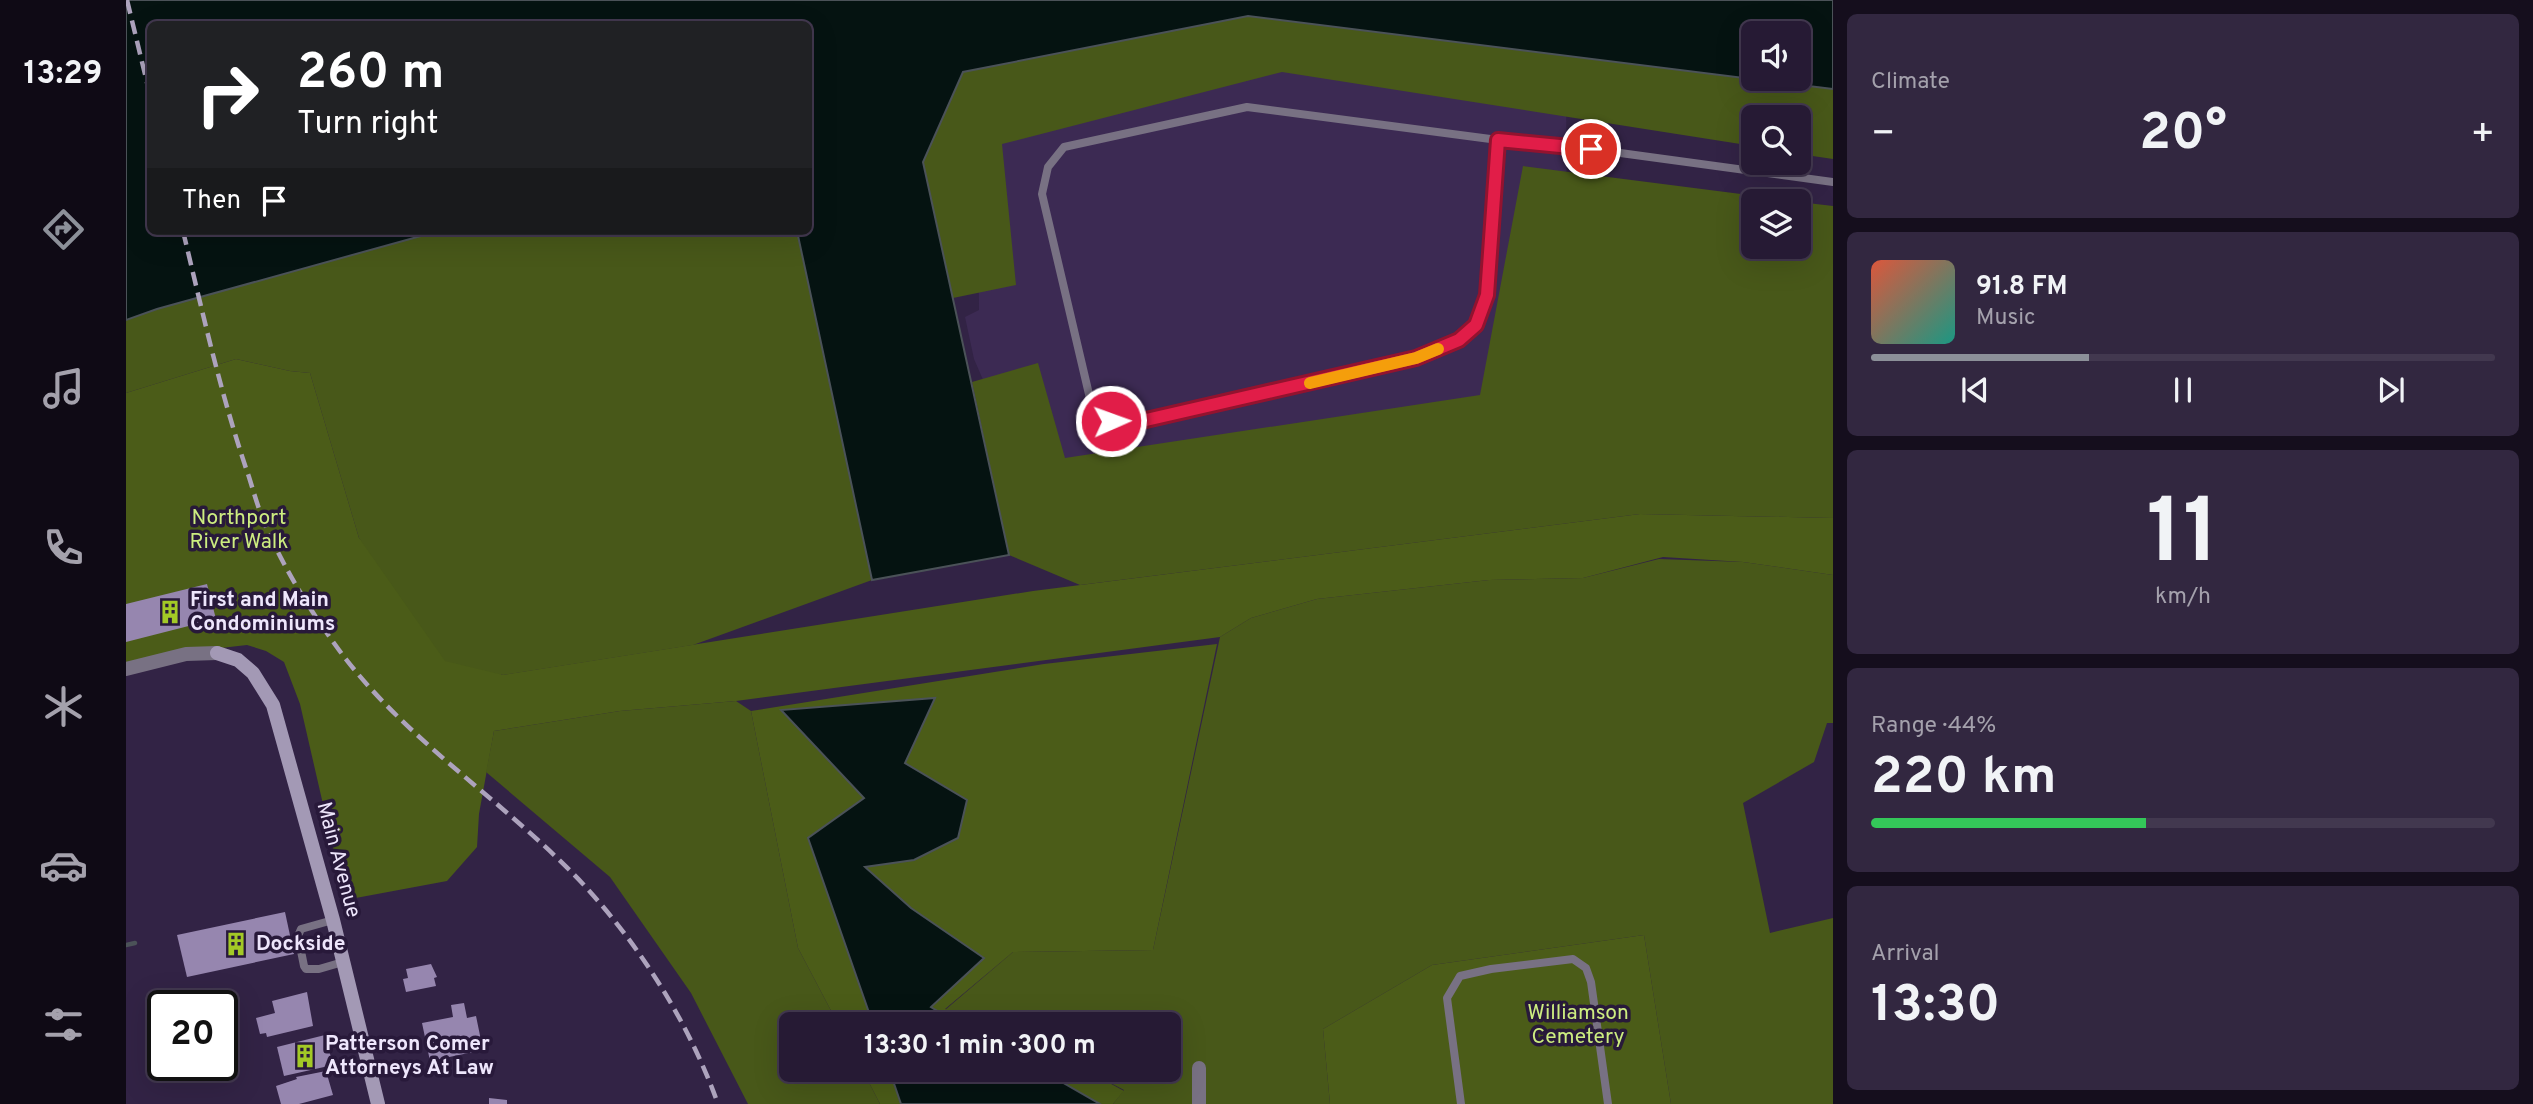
<!DOCTYPE html>
<meta charset="utf-8">
<style>
body{margin:0;font-family:Overpass,sans-serif;background:#322740;color:#f1f3f6;height:100vh;display:flex;flex-direction:column;font-size:26px;white-space:nowrap}
*{box-sizing:border-box;margin:0}
p{font-size:23px;color:#a4a1ac}
.icon{flex:none;width:38px;height:38px;fill:none;stroke:currentColor;stroke-width:2;stroke-linecap:round;stroke-linejoin:round}
.map{position:relative;flex:1;overflow:hidden}
.drawer{display:flex;flex-direction:column;gap:14px;padding:14px;background:#150e1d;width:700px}
.drawer>*{flex:none}
.banner{position:absolute;left:21px;top:21px;width:665px;height:214px;border-radius:10px;box-shadow:0 7px 28px #0002,0 0 0 2px #42384f;background:#202124;color:#fff;overflow:hidden}
.fabs{position:absolute;left:1615px;top:21px;display:grid;gap:14px}
.fabs a{display:grid;place-items:center;width:70px;height:70px;border-radius:10px;background:#261a34;box-shadow:0 7px 28px #0002,0 0 0 2px #42384f;font-size:35px}
.speed{position:absolute;left:21px;top:990px;display:flex;gap:14px;font-size:35px;font-weight:700;text-align:center}
.speed>*{display:grid;place-content:center;width:91px;height:91px;border-radius:50%;background:#261a34;box-shadow:0 7px 28px #0002,0 0 0 2px #42384f;line-height:1}
.speed .limit{border:4px solid #111;border-radius:10px;background:#fff;color:#111}
.pin{position:absolute;display:grid;place-items:center;width:60px;height:60px;color:#fff;margin:-30px;border:4px solid #fff;border-radius:50%;box-shadow:0 2px 7px #0007}
.me{position:absolute;width:77px;margin:-38px;rotate:88deg;stroke-linejoin:round;filter:drop-shadow(0 0 5px #0008)}
.turn{display:flex;align-items:center;gap:24px;height:147px;padding:0 35px;font-size:32px}
.turn .icon{width:91px;height:91px;stroke-width:2.5}
.turn b{display:block;font-size:49px;line-height:60px}
.then{display:flex;align-items:center;height:66px;padding:0 35px;background:#0003;gap:14px;font-size:26px}
.big{font-size:52px;font-weight:700;line-height:1.1}
.drawer .tile{flex:1;display:flex;flex-direction:column;justify-content:center;gap:10px;min-width:0;padding:0 24px;border-radius:10px;background:#322740}
.drawer .dial{align-items:center;gap:0}
.dial b{font-size:91px;line-height:1}
.song{display:flex;align-items:center;gap:21px}
.cover{width:84px;height:84px;border-radius:10px;background:linear-gradient(135deg,hsl(10 70% 55%),hsl(170 70% 35%))}
.played{height:7px;border-radius:4px;background:linear-gradient(90deg,#8c9099 35%,#42384f 35%)}
.keys{display:flex;justify-content:space-around;direction:ltr}
.heat{display:flex;justify-content:space-between;align-items:center;font-size:38px;direction:ltr}
.charge{height:10px;border-radius:5px;background:linear-gradient(90deg,#34c759 44%,#42384f 0)}
.trip{position:absolute;left:653px;top:1012px;width:402px;height:70px;border-radius:10px;background:#261a34;box-shadow:0 7px 28px #0002,0 0 0 2px #42384f;font-weight:700;line-height:70px;text-align:center}
main{display:flex;flex:1;min-height:0}
.tabs{display:flex;flex-direction:column;width:126px;justify-content:space-around;align-items:center;background:#0f0a15;color:#a4a1ac}
.tabs .icon{width:49px;height:49px}
.tabs .active{color:#8c9099}
.tabs b{font-size:32px;color:#f1f3f6}
.map>svg:first-child{display:block}
.built{fill:#3c2a53}
.green{fill:#4b5c18}
.forest{fill:#485819}
.water{fill:#051311;stroke:#4b5258;stroke-width:2;fill-rule:evenodd}
.lines{fill:none;stroke-linecap:round;stroke-linejoin:round}
.stream{stroke:#4b5258;stroke-width:4.5}
.building{fill:#9686af}
.lane{stroke:#787183;stroke-width:8}
.street{stroke:#787183;stroke-width:14}
.secondary{stroke:#a399b5;stroke-width:14}
.rail{stroke:#ada3bd;stroke-width:4.5;stroke-dasharray:14 7;stroke-linecap:butt}
.route-casing{stroke:#92132f;stroke-width:18}
.route{stroke:#e11d48;stroke-width:12}
.slow{stroke:#f59e0b;stroke-width:12}
.labels{text-anchor:middle;dominant-baseline:central;stroke-width:7;stroke-linejoin:round;paint-order:stroke}
.park-label{font-size:21px;fill:#cded80;stroke:#28193a}
.poi-label{font-size:21px;font-weight:bold;fill:#eee6fc;stroke:#28193a;text-anchor:start}
.street-label{font-size:21px;fill:#eee6fc;stroke:#28193a}
</style>
<main>
<nav class="tabs">
<b>13:29</b>
<svg class="icon active" aria-label="directions" viewBox="0 0 24 24"><path d="M12 3l9 9-9 9-9-9zM9 14v-3h6M13 9l2 2-2 2"/></svg>
<svg class="icon" aria-label="music" viewBox="0 0 24 24"><path d="M9 18V5l10-2v13"/><circle cx="6" cy="18" r="3"/><circle cx="16" cy="16" r="3"/></svg>
<svg class="icon" aria-label="phone" viewBox="0 0 24 24"><path d="M5 4h4l2 5-3 2q2 4 5 5l2-3 5 2v4C11 20 4 13 5 4z"/></svg>
<svg class="icon" aria-label="climate" viewBox="0 0 24 24"><path d="M12 3v18M4 7l16 10M4 17L20 7"/></svg>
<svg class="icon" aria-label="car" viewBox="0 0 24 24"><path d="M5 17H2v-5l4-1 3-4h7l3 4 3 1v5h-3M9 17h6M6 11h13"/><circle cx="7" cy="17" r="2"/><circle cx="17" cy="17" r="2"/></svg>
<svg class="icon" aria-label="filters" viewBox="0 0 24 24"><path d="M4 7h16M4 17h16"/><circle cx="9" cy="7" r="2"/><circle cx="15" cy="17" r="2"/></svg>
</nav>
<div class="map">
<svg width="1707" height="1104" viewBox="0 0 1707 1104">
<rect width="100%" height="100%" fill="#322345"/>
<polygon class="built" points="1129,7 1440,79 1442,436 904,518 877,426 848,359 839,317 853,310 851,89"/>
<g class="green">
<polygon points="110,359 164,371 184,373 233,538 376,675 907,591 1514,514 1707,518 1707,575 1617,562 1537,557 1457,578 1363,580 1191,599 1125,618 1094,637 610,701 494,711 368,731 353,814 351,847 321,881 219,900 174,704 158,662 140,651 121,645 42,654 0,664 0,393"/>
<polygon points="1091,644 1027,950 887,952 819,1009 866,1020 873,1024 712,1024 672,948 625,711 918,664"/>
<polygon points="1518,935 1545,1104 1204,1104 1197,1029 1306,965"/>
<polygon points="736,1069 958,1069 998,1091 987,1104 754,1104"/>
</g>
<g class="forest">
<polygon points="1122,16 1707,89 1707,159 1673,154 1673,117 1628,117 1627,146 1156,72 876,144 890,285 827,298 797,162 837,72"/>
<polygon points="1397,166 1669,201 1628,201 1628,247 1673,247 1673,202 1707,206 1707,518 1514,514 954,585 883,555 846,382 912,363 939,458 1354,395"/>
<polygon points="313,231 671,231 746,580 567,645 377,675 319,661 233,538 184,373 164,371 110,359 0,393 0,320 31,309"/>
<polygon points="1533,559 1617,562 1707,575 1707,723 1701,723 1688,762 1617,803 1644,933 1707,918 1707,1104 1545,1104 1518,935 1306,965 1197,1029 1204,1104 987,1104 998,1090 958,1069 1043,1069 1043,1024 873,1024 866,1020 819,1010 887,952 1027,950 1094,637 1125,618 1191,599 1363,580 1457,578"/>
<polygon points="610,701 625,711 672,948 712,1024 665,1024 665,1069 736,1069 754,1104 622,1104 565,993 484,877 360,772 368,731 494,711"/>
</g>
<g class="water">
<path d="M0,0h1707v89l-585,-73 -285,56 -40,90 86,393 -137,25 -75,-349h11v-207h-658v207h289l-282,78 -31,11zM1628,33h45v46h-45z"/>
<polygon points="809,698 779,763 841,800 832,838 788,860 739,867 785,908 858,958 805,1007 833,1024 747,1024 682,838 738,798 655,710"/>
<polygon points="763,1069 913,1069 974,1104 775,1104"/>
</g>
<g class="lines">
<polyline class="stream" points="0,945 9,943"/>
</g>
<g class="building">
<polygon points="81,584 90,619 0,642 0,604"/>
<polygon points="159,912 168,954 61,977 51,935"/>
<polygon points="305,964 311,977 308,978 310,986 280,992 277,979 282,978 280,969"/>
<polygon points="181,992 187,1026 141,1037 140,1033 134,1034 130,1018 149,1013 146,1001"/>
<polygon points="338,1003 341,1018 350,1016 357,1050 304,1061 296,1023 327,1017 325,1005"/>
<polygon points="199,1035 207,1065 158,1076 151,1047"/>
<polygon points="200,1071 207,1095 173,1104 155,1104 150,1086 171,1079 170,1077"/>
<polygon points="363,1098 381,1100 381,1104 363,1104"/>
</g>
<g class="lines">
<g class="lane">
<polygon points="1121,107 1372,140 1361,295 1350,325 1333,339 1290,358 1007,423 985,421 966,407 916,194 922,167 938,147"/>
<polyline points="1372,140 1465,149 1707,182"/>
<polyline points="207,920 175,929 172,936 178,966 180,969 193,969 217,962"/>
<polyline points="1335,1104 1321,998 1334,976 1365,969 1447,959 1460,968 1465,982 1482,1104"/>
</g>
<g class="street">
<polyline points="0,669 60,654 91,653"/>
<polyline points="1073,1104 1073,1068"/>
</g>
<polyline class="secondary" points="91,653 112,660 127,673 147,705 207,920 252,1104"/>
<g class="rail">
<polyline points="1,0 24,95"/>
<path d="M57,231c20,83 38,165 66,246 5,16 10,34 17,50 19,43 45,85 73,123 67,91 167,152 244,234 58,63 106,139 135,220"/>
</g>
</g>
<g class="lines">
<g class="route-casing">
<polyline id="route" points="985,421 1007,423 1290,358 1333,340 1350,325 1361,295 1372,140 1465,149"/>
</g>
<use href="#route" class="route"/>
<polyline class="slow" points="1184,383 1290,358 1312,349"/>
</g>
<defs>
<g id="building-bare" transform="scale(1.89)"><path d="M-4-6H4V6H1V3H-1V6H-4ZM-2.5-4.3h1.7v1.8h-1.7ZM.8-4.3h1.7v1.8H.8ZM-2.5-1h1.7V.8h-1.7ZM.8-1h1.7V.8H.8Z" fill="#a3c926" stroke="#28193a" stroke-width="2.5" paint-order="stroke"/></g>
</defs>
<g fill-rule="evenodd">
<use href="#building-bare" x="44" y="612"/>
<use href="#building-bare" x="110" y="944"/>
<use href="#building-bare" x="179" y="1056"/>
</g>
<g class="labels">
<g class="park-label">
<text x="113" y="518">Northport<tspan x="113" dy="24">River Walk</tspan></text>
<text x="1452" y="1013">Williamson<tspan x="1452" dy="24">Cemetery</tspan></text>
</g>
<g class="poi-label">
<text x="64" y="600">First and Main<tspan x="64" dy="24">Condominiums</tspan></text>
<text x="130" y="944">Dockside</text>
<text x="199" y="1044">Patterson Comer<tspan x="199" dy="24">Attorneys At Law</tspan></text>
</g>
<g class="street-label">
<text transform="translate(212 860) rotate(75)">Main Avenue</text>
</g>
</g>
</svg>
<div class="fabs">
<a><svg class="icon" aria-label="sound" viewBox="0 0 24 24"><path d="M4 9h4l5-4v14l-5-4H4zM17 9q2 3 0 6"/></svg></a>
<a><svg class="icon" aria-label="search" viewBox="0 0 24 24"><circle cx="10" cy="10" r="6"/><path d="M15 15l6 6"/></svg></a>
<a><svg class="icon" aria-label="layers" viewBox="0 0 24 24"><path d="M12 4l9 5-9 5-9-5zM3 14l9 5 9-5"/></svg></a>
</div>
<div class="speed"><div class="limit">20</div></div>
<div class="pin" style="left:1465px;top:149px;background:#d93025"><svg class="icon" aria-label="arrive" viewBox="0 0 24 24"><path d="M6 21V4h12l-3 4 3 4H6"/></svg></div>
<svg class="me" style="left:985px;top:421px" viewBox="-20 -20 40 40"><circle r="17" fill="#e11d48" stroke="#fff" stroke-width="3"/><path d="M0-11L8 9 0 5-8 9z" fill="#fff"/></svg>
<div class="trip">13:30 · 1 min · 300 m</div>
<div class="banner">
<div class="turn"><svg class="icon" aria-label="right" viewBox="0 0 24 24"><path d="M7 20v-9h11M14 6l5 5-5 5"/></svg><div><b>260 m</b>Turn right</div></div>
<div class="then">Then<svg class="icon" aria-label="arrive" viewBox="0 0 24 24"><path d="M6 21V4h12l-3 4 3 4H6"/></svg></div>
</div>
</div>
<section class="drawer">
<div class="tile"><p>Climate</p>
<div class="heat"><a>−</a><b class="big">20°</b><a>+</a></div>
</div>
<div class="tile">
<div class="song"><i class="cover"></i><div><b>91.8 FM</b><p>Music</p></div></div>
<div class="played"></div>
<div class="keys"><svg class="icon" aria-label="previous" viewBox="0 0 24 24"><path d="M18 5L8 12l10 7zM5 5v14"/></svg><svg class="icon" aria-label="pause" viewBox="0 0 24 24"><path d="M8 5v14M16 5v14"/></svg><svg class="icon" aria-label="next" viewBox="0 0 24 24"><path d="M6 5l10 7-10 7zM19 5v14"/></svg></div>
</div>
<div class="tile dial"><b>11</b><p>km/h</p></div>
<div class="tile"><p>Range · 44%</p><b class="big">220 km</b><div class="charge"></div></div>
<div class="tile"><p>Arrival</p><b class="big">13:30</b></div>
</section>
</main>
